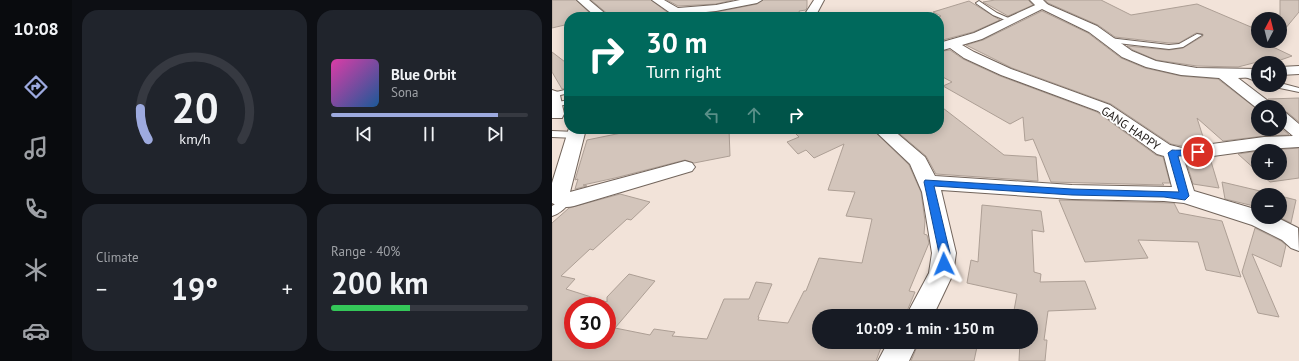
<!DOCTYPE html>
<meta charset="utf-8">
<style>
body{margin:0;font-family:"PT Sans",sans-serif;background:#20242c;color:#f1f3f6;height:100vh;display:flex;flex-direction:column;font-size:15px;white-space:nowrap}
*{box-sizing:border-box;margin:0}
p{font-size:13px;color:#9ea1a6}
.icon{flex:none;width:22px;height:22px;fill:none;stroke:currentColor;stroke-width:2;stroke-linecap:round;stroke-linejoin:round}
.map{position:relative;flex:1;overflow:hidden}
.panel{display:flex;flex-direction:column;gap:10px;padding:10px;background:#0d0f14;width:480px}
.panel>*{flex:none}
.guide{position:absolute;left:12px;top:12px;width:380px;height:122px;border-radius:16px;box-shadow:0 2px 10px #0003;background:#00695c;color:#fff;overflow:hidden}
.needle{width:26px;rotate:7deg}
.controls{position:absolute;left:699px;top:12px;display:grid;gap:8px}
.controls a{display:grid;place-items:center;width:36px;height:36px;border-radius:50%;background:#171b24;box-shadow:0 2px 10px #0003;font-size:20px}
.speed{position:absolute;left:12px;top:297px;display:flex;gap:8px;font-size:20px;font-weight:700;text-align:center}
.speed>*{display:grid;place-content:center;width:52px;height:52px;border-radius:50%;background:#171b24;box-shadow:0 2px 10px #0003;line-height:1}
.speed .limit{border:6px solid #d22;background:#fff;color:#111}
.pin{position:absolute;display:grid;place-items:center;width:34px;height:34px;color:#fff;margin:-17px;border:2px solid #fff;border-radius:50%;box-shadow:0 1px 4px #0007}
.me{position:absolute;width:44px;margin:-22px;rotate:358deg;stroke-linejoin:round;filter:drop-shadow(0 0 3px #0008)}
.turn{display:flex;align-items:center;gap:14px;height:84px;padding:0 16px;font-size:18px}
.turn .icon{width:52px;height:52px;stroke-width:2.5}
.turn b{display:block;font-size:28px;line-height:34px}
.lanes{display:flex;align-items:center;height:38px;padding:0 16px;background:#0003;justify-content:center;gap:20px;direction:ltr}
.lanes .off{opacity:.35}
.big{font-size:30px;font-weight:700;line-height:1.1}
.panel .widget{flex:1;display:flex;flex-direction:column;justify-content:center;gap:6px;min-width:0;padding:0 14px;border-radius:16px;background:#20242c}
.panel .dial{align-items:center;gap:0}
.dial svg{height:104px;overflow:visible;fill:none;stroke:#363941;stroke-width:7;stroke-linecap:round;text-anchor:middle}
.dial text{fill:#f1f3f6;stroke:none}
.song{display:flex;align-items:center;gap:12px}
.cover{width:48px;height:48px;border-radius:6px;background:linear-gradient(135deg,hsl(320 70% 55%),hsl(210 70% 35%))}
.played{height:4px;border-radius:2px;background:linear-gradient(90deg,#9daadf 85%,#363941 85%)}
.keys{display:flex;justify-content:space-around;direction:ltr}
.heat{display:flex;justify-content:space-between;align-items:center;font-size:22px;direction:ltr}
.charge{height:6px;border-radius:3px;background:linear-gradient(90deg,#34c759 40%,#363941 0)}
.panel .tiles{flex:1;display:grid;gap:10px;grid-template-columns:repeat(2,1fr)}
.trip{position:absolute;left:260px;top:309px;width:226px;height:40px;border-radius:20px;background:#171b24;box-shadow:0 2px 10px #0003;font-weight:700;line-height:40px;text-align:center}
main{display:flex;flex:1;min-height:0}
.menu{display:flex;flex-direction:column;width:72px;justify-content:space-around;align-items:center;background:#090b0e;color:#9ea1a6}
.menu .icon{width:28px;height:28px}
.menu .selected{color:#9daadf}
.menu b{font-size:18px;color:#f1f3f6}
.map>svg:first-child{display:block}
.building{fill:#d3c5bb;stroke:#ad9f95;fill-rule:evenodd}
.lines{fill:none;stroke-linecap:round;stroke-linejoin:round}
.lane-casing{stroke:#72655c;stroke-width:2}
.street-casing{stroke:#72655c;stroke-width:2}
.secondary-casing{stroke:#72655c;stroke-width:2}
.lane{fill:#fff;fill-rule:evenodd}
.street{fill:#fff;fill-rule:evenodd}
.secondary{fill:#fff;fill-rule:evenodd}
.route{fill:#1a73e8;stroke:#114b97}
.labels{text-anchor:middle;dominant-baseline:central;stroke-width:3.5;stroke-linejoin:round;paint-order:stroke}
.street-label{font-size:12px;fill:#1d1815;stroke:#fff}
</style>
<main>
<nav class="menu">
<b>10:08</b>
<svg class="icon selected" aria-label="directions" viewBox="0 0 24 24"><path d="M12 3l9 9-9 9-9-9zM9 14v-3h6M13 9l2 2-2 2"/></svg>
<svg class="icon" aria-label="music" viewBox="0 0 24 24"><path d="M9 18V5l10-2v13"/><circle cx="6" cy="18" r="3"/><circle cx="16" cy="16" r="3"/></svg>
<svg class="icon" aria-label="phone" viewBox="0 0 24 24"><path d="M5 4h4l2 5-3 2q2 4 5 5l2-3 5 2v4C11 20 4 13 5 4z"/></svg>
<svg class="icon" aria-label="climate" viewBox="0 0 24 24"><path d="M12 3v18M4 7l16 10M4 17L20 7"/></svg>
<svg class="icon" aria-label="car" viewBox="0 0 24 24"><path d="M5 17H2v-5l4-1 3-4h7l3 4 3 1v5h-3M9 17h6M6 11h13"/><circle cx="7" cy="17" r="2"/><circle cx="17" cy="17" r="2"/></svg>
</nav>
<section class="panel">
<div class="tiles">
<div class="widget dial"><svg viewBox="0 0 100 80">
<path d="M14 69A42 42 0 1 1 86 69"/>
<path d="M14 69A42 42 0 0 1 8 45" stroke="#9daadf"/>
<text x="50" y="56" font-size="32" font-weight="700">20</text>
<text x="50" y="72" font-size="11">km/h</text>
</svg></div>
<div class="widget">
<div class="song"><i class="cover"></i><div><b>Blue Orbit</b><p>Sona</p></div></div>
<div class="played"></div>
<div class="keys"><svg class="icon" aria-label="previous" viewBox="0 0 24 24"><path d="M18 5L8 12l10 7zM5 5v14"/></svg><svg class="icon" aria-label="pause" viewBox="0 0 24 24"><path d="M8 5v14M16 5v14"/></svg><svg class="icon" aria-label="next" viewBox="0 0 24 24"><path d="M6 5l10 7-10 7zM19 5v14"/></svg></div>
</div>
<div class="widget"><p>Climate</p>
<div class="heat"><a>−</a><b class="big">19°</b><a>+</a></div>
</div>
<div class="widget"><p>Range · 40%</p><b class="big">200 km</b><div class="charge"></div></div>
</div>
</section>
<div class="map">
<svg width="747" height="361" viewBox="0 0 747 361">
<rect width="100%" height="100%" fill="#f2e3d9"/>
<g class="building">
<polygon points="0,0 24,0 42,17 17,17 17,24 0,28"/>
<polygon points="39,0 99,0 119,15 124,16 164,12 205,4 211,0 255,0 255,7 254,10 247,11 249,17 231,17 230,13 197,17 57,17 57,15"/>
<polygon points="115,0 181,0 164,4 126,6"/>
<polygon points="443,0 476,0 481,5 456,16 431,2"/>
<polygon points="493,0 549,0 579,15 645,4 706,30 706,41 723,41 719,46 740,56 720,63 713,60 686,67 645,66 604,60 581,50 575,46 617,50 631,48 651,36 651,34 644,33 627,43 617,43 563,37 546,25 496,3"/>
<polygon points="728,0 747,0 747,12 728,35"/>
<polygon points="417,1 448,20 421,32 387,41 387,17 389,16 381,12"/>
<polygon points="490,11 536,33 569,58 593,68 629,76 666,79 706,110 706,129 728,129 728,127 737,135 712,136 671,141 645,118 653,143 630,146 619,144 559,104 460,68 414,45 431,40"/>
<polygon points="398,50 411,59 448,76 545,112 604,155 611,157 618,183 610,183 612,185 499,182 481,139 473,141 471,117 458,124 391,86 400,82 387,75 387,51 391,51"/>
<polygon points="0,52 17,65 17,88 10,89 0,72"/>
<polygon points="747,98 747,122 735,112 728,111 728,107 723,107 716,99"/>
<polygon points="387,105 452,155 484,157 486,181 384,174 374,156 342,129 387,129"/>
<polygon points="85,129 177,129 178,156 142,163 133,160 63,178 31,185 35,186 23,189 26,179 23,180 35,140 84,130"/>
<path d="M239,129h81l37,36 12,27 4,29 -1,13 3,1 2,8 -20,48 6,1 -10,24h-86v26h64l-7,19h-324v-138l17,-15 51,-14 30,8 -19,18 -4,-1 -34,31 -3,-1 -29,27 14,3 -9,10 41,13v-5l22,-23 26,7 -40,47 35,7 4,-6 21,3 -3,4 35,3 17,-40h25l7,-17 16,2 -14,33h1l-1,3 30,3 16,-32h2l13,-33 43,5 10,-44 -26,-3 9,-24 -27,-2 16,-46 -30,14 -8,-8 -8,4 -11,-12 12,-5zM21,306h34v34h-34z"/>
<polygon points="747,148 747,178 718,182 707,173 728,173 728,151 708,151"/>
<polygon points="706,151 706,172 686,154"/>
<polygon points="658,158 667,188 641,184 634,161"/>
<polygon points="670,182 725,195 706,195 706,207 673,199"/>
<polygon points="728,196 744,200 739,223 727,217"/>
<polygon points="507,200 622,203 627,213 670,221 689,277 654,270 646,242 586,240 596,258 533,262"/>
<polygon points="430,205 489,211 492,232 480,230 482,272 489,274 488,282 533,281 544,309 496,311 492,340 495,340 493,361 467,361 468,342 479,342 479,316 461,316 465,294 415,283 419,260 426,262"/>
<polygon points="703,228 729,241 734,245 729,267 700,254 727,317 706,313 690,272"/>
<polygon points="367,342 426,342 422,361 359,361"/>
</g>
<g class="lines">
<g class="lane-casing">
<g id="lane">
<polygon points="427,1 445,13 461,20 458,22 441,15 425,4 424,3"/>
<polygon points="645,34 650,35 631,47 617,49 557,42 554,40 557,38 617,45 627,44"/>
<polygon points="691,72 697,72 706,77 706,82 691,76"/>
<polygon points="728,83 747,88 747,92 723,87 722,85 728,85"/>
<polygon points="17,89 17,93 0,97 0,93"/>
<polygon points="17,100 17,104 0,107 0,103"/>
<polygon points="0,131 24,132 28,135 24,138 0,137"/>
<path d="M14,197l4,1 1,3c-4,6 -12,13 -19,15v-10z"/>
</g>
</g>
<g class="street-casing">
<g id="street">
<polygon points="25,0 37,0 56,16 44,17"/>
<polygon points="100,0 112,0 126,8 164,5 188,0 210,0 205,3 164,11 124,15 120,14"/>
<polygon points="262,0 272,0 263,17 251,17"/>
<polygon points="490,2 545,26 580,51 604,61 645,68 706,69 706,77 686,78 720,104 722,107 706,107 706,109 667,78 629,75 594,67 570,57 537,32 490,9 430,39 410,45 422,52 459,69 558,105 618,145 630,148 712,137 741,136 728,125 728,112 734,113 747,124 747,147 712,149 632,160 642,191 706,210 706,217 724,217 746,228 747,251 739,248 730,240 700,225 632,203 612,201 520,199 389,190 404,253 401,274 381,316 354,316 377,273 380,253 370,192 358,164 321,129 340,129 373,157 383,176 520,185 620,187 612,156 605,154 546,111 449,75 412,58 398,48 391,50 387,49 387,43 422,33"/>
<polygon points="747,66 747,74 728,75 728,67"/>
<polygon points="0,90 6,92 8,95 12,114 10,118 0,118"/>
<path d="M17,128l17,1 -16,63 115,-31 7,2 3,4 -3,4 -118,35c-8,2 -15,1 -22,-3v-20z"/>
<polygon points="336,342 366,342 357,361 326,361"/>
</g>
</g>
<g class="secondary-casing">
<polygon id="secondary" points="478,0 491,0 496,5 494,8 486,8"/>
</g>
<use href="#lane" class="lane"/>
<use href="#street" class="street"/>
<use href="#secondary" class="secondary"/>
</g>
<path class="route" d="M620,150c8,1 25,-2 30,2l-4,3 -20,1 11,40 -4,4 -21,-3 -92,-2 -138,-9 16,67 -3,15 -3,1 -4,-1 -2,-4 1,-11 -15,-71 1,-2 147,9 107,3 -11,-39z"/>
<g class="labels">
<g class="street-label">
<text transform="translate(579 128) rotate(34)">GANG HAPPY</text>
</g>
</g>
</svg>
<div class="controls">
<a><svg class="needle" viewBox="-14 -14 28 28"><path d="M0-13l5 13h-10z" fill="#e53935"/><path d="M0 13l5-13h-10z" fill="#9ea1a6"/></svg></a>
<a><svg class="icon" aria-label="sound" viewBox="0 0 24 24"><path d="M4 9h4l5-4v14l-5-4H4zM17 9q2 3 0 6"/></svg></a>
<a><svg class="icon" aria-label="search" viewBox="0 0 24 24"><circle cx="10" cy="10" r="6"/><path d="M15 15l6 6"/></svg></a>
<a>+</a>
<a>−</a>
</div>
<div class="speed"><div class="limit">30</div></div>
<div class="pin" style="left:646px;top:152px;background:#d93025"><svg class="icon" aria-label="arrive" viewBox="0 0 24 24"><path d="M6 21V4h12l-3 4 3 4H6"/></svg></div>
<svg class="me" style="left:392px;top:264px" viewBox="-20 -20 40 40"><path d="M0-17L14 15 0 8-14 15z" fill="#1a73e8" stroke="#fff" stroke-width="4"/></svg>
<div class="trip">10:09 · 1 min · 150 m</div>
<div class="guide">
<div class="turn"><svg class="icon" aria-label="right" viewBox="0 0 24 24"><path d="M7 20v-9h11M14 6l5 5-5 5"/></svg><div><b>30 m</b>Turn right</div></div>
<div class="lanes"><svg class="icon off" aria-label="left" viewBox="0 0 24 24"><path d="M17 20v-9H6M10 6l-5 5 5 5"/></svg><svg class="icon off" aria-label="ahead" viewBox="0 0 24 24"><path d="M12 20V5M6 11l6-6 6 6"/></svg><svg class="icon" aria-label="right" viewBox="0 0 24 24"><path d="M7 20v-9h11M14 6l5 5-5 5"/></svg></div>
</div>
</div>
</main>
